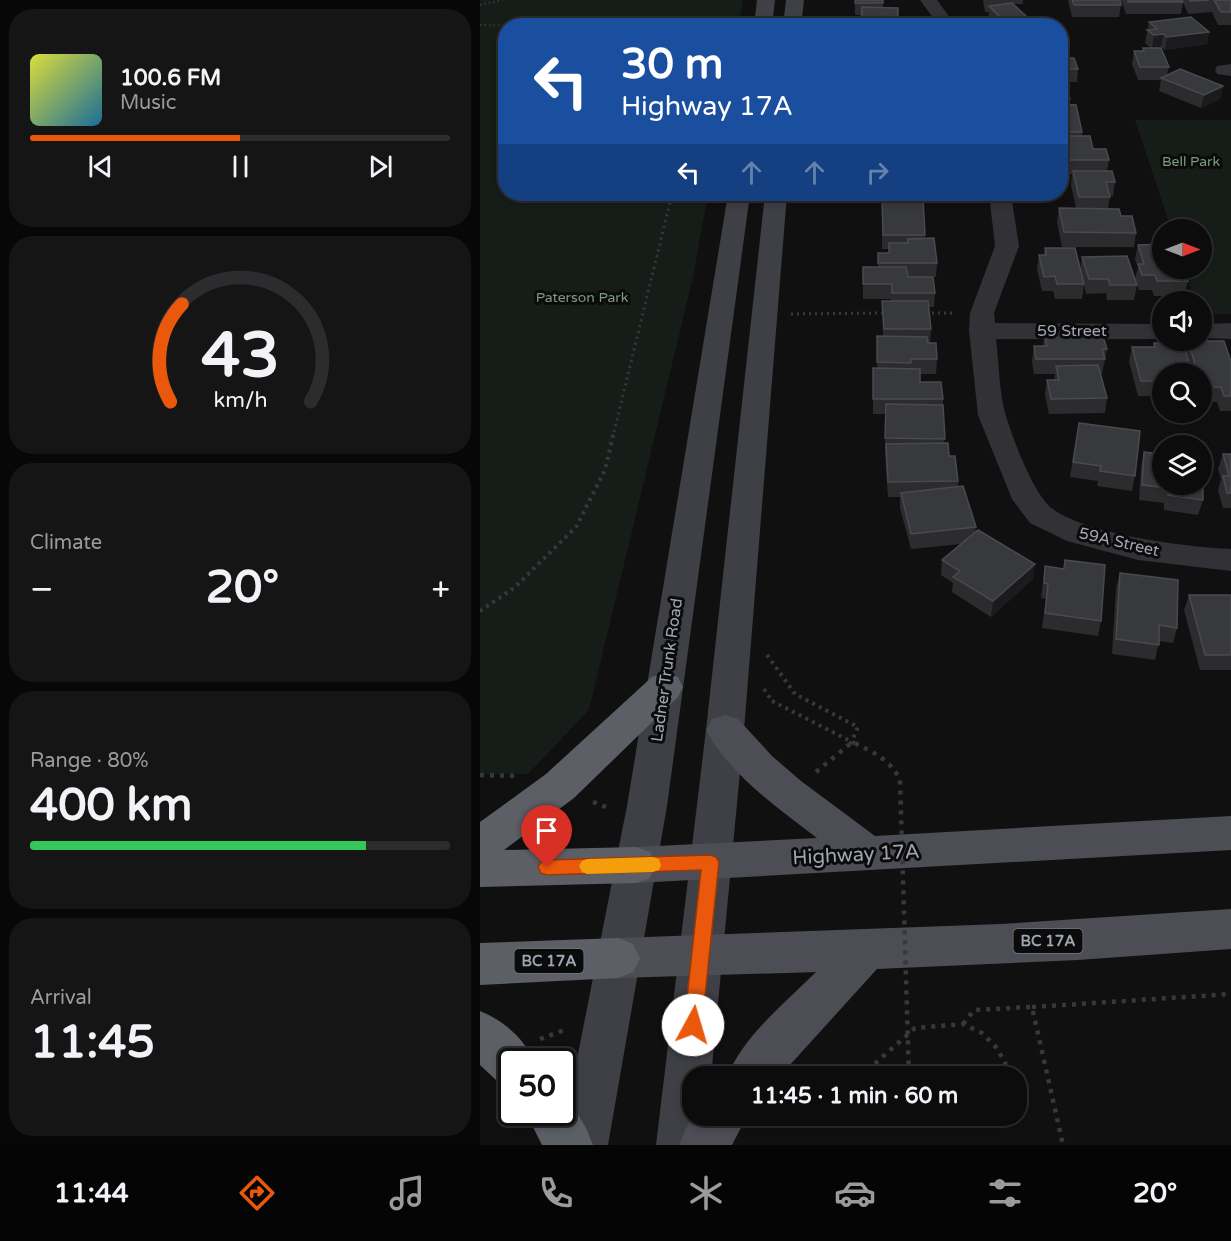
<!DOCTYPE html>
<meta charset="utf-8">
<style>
body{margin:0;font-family:"Varela Round",sans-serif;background:#151516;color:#f1f3f6;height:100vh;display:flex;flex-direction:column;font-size:22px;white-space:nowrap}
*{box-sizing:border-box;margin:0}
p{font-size:20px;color:#9a9b9d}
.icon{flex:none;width:33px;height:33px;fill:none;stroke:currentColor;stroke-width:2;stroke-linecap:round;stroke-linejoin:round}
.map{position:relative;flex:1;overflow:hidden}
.drawer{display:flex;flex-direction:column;gap:9px;padding:9px;background:#070707;width:480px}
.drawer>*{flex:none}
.banner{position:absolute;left:18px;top:18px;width:570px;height:183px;border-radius:24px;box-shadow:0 3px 9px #0003,0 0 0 2px #2c2c2e;background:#1a4fa0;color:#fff;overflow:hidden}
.needle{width:39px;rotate:90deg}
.buttons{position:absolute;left:672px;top:219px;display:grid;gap:12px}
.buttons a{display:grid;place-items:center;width:60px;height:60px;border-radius:50%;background:#0c0c0d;box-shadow:0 3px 9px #0003,0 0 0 2px #2c2c2e;font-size:30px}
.speed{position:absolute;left:18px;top:1048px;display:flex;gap:12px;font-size:30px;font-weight:700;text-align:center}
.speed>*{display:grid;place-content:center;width:78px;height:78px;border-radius:50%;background:#0c0c0d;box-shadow:0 3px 9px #0003,0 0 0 2px #2c2c2e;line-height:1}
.speed .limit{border:3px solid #111;border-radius:9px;background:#fff;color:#111}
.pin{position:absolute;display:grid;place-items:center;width:51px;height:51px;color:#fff;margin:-62px -26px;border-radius:50% 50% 50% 0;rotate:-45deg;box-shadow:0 0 6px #0007}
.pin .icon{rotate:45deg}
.me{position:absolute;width:66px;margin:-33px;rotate:6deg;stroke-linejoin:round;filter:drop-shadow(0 0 4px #0008)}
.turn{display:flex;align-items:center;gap:21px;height:126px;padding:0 24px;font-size:27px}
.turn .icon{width:78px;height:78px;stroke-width:2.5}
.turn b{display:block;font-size:42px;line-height:51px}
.lanes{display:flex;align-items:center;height:57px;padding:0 24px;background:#0003;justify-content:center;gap:30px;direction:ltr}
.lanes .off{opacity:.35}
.big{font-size:45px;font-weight:700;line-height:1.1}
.drawer .card{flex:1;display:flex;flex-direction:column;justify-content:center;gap:9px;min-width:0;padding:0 21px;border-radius:24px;background:#151516}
.drawer .dial{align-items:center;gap:0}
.dial svg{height:156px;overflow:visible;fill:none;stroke:#2c2c2e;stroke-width:7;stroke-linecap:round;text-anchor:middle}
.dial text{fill:#f1f3f6;stroke:none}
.song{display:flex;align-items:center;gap:18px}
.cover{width:72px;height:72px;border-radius:9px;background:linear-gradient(135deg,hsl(60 70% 55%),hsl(200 70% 35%))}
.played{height:6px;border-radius:3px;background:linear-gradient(90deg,#ea580c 50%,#2c2c2e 50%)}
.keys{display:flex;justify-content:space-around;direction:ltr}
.heat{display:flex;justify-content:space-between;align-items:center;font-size:33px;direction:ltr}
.charge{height:9px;border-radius:4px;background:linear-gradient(90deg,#34c759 80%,#2c2c2e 0)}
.trip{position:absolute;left:202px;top:1066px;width:345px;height:60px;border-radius:24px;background:#0c0c0d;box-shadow:0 3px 9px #0003,0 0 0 2px #2c2c2e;font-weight:700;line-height:60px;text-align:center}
.tabs{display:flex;height:96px;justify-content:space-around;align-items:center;background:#050505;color:#9a9b9d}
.tabs .icon{width:42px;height:42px}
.tabs .selected{color:#ea580c}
.tabs b{font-size:27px;color:#f1f3f6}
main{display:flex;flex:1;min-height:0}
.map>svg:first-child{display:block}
.green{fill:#161c18}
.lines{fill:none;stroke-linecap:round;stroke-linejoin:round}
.path-far3{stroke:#37383d;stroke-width:2;stroke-dasharray:1.5 3;stroke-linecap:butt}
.path-far2{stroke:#37383d;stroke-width:3;stroke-dasharray:2 4;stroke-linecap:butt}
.path-far1{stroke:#37383d;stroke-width:4;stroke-dasharray:3 4.5;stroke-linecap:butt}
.path{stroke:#37383d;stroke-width:4.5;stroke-dasharray:4 6;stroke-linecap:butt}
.street{fill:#313136;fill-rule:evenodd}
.secondary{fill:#3f4046;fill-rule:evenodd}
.primary{fill:#4d4e55;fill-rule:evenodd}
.highway{fill:#5d5f67;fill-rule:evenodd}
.path-bridge-far1{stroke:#37383d;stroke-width:4;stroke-dasharray:3 4.5;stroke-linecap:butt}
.path-bridge{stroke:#37383d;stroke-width:4.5;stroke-dasharray:4 6;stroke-linecap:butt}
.wall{fill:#2c2c2f}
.shaded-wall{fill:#1b1b1d}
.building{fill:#38393d;stroke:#494a4f;stroke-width:1.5}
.route{fill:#ea580c;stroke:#983908;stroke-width:1.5}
.slow{fill:#f59e0b}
.labels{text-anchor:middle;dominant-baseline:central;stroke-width:6;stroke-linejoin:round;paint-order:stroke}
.far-park-label{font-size:14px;fill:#789e7d;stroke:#0b0b0c}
.shield{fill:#0b0b0c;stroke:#747780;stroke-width:1.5}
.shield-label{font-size:15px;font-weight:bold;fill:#a1a5b2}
.street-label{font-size:16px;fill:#a1a5b2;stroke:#0b0b0c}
.near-street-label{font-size:20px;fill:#a1a5b2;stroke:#0b0b0c}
</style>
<main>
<section class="drawer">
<div class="card">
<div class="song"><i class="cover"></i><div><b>100.6 FM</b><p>Music</p></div></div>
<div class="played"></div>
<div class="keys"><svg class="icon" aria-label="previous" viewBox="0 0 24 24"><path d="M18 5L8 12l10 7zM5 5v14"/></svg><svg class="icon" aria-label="pause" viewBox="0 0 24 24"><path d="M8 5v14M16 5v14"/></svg><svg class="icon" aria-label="next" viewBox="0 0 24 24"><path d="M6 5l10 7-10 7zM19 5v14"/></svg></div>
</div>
<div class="card dial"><svg viewBox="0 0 100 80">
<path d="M14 69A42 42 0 1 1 86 69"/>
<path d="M14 69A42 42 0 0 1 20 19" stroke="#ea580c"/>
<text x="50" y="56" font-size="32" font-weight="700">43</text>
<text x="50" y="72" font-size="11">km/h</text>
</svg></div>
<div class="card"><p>Climate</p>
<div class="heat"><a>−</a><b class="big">20°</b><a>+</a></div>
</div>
<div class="card"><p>Range · 80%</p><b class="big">400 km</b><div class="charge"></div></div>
<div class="card"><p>Arrival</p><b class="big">11:45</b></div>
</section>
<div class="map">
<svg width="751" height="1145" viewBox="0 0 751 1145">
<rect width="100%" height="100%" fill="#101011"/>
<g class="green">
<polygon points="0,0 263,0 259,25 26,26 26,194 228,194 213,277 109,710 48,774 0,774"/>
<polygon points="655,120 751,120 751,314 722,314 722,302 715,301 704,269 722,268 722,230 691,229"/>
</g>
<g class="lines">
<g class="path-far3">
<polyline points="0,5 23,0"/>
<polyline points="0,25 62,26"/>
</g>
<g class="path-far2">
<polyline points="446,313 474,313"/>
<polyline points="311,314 405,313"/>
<polyline points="134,432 192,194"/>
</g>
<g class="path-far1">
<polyline points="0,611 34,588 96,527 125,470 134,431"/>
<polyline points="287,655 315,694 378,727 370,745"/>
<polyline points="284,689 292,701"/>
</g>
<g class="path">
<polyline points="336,772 371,743"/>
<polyline points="0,775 37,776"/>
<polyline points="113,802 126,807"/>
<polyline points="552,1007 751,994"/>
<polyline points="483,1024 494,1010 552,1007 583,1145"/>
<polyline points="60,1039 87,1029"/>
<polyline points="380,1077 435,1028 483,1024 502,1033 515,1046 525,1062 526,1077"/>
<polyline points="22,1098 19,1103 30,1120"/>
<polyline points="461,1116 481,1119 495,1116"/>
</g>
<g class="street">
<polygon points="440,0 457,0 476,26 459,26"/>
<polygon points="751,64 751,76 737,74 735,70 737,66"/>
<path d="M509,194h22l8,52 -25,67 1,10 167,1v15h-166c3,24 3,53 10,77 7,23 28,80 47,93 35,26 134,38 178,40v22l-93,-11 -71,-19 -37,-18 -18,-24 -34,-84 -9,-84 1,-18 25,-67z"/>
<polygon points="751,323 751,339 722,338 722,324"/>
</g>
<g class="secondary">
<polygon points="277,0 295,0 292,26 274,26"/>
<polygon points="306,0 324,0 321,26 303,26"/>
<polygon points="248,194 270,194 187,806 128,1145 80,1145 147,806"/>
<polygon points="285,194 307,194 264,730 231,1077 213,1077 213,1116 227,1116 224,1145 176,1145 226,730"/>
</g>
<g class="primary">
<path d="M245,715l13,4 34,37 29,25 74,55 356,-20v34l-595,33 -14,-5 -6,-13 6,-13 14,-5 181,-9c-38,-29 -88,-64 -111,-108l6,-11z"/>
<path d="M751,909v40l-153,11 -201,9 -98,108h-52c17,-42 57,-73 89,-105l-198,6 -15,-6 -7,-14 7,-14 15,-6 383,-14z"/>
<polygon points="214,1116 267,1116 252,1145 199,1145 206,1128"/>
</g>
<g class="highway">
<polygon points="185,673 198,677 203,687 198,697 94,798 24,850 156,847 170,852 176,865 170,878 156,883 0,887 0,822 66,774 172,677"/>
<polygon points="138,938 153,944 160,958 153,972 138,978 0,985 0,943"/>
<path d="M0,1011c23,9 45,28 54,51h-22v25l-16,-7 -16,-15z"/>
<polygon points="82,1094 87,1096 106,1128 113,1145 62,1145 46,1113 82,1113"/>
</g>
<polyline class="path-bridge-far1" points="292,701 378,745"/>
<path class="path-bridge" d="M375,743c19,10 36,17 45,37l9,297"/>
</g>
<g class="wall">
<polygon points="375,0 403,0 403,8 418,26 381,26 381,15 375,15"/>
<polygon points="503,0 543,0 543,4 533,4 547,17 546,26 515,26 508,19 509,12 505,12"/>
<polygon points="588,0 640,0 641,5 639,17 592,17"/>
<polygon points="641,0 702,0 703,1 703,0 751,0 751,25 738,25 732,12 708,14 703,2 701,14 646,14"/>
<polygon points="669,22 729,32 727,44 685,50 681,47 676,48 689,67 687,75 743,86 740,99 721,108 679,91 681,80 658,80 652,64 654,51 662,51 663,48 671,48 665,43"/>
<polygon points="580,58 598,69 597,82 585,82 590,99 589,105 602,132 602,136 613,149 629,160 627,171 635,182 633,196 630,196 628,209 641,216 656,233 654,247 582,247 577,222 579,208 596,208 591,185 592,174 582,174 580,169"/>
<polygon points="403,194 443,194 445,238 457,263 456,277 453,277 455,293 454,307 449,307 451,329 450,343 457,359 456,374 440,374 440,382 463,399 464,443 478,481 478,487 496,527 495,532 553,579 511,617 472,592 473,583 461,575 462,560 482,544 431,549 420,508 420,497 408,497 405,454 405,414 393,414 393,368 397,368 397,336 403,336 402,301 411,301 411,299 383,299 383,267 398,267 398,253 409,253 409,249 402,249 402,198 404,198"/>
<polygon points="658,245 708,281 704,296 674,296 672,290 659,290 655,279 658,267 655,259"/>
<polygon points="565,248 600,270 602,257 657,285 654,300 627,300 626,293 606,294 604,285 602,299 575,299 573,291 562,291 557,269 559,255 564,255"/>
<polygon points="564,334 627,349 622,374 621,374 627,398 625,413 569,414 565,395 567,380 574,380 575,374 554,374 552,361 554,346 563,346"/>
<polygon points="708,341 751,359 751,411 740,411 737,402 722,402 722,374 682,374 682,396 658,396 649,362 652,347 673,347 674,343 705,351"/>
<polygon points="599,423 655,476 652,491 617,486 618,481 590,477"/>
<polygon points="664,452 723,500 718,515 684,510 684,503 659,500 661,467"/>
<polygon points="743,454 751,454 751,508 743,508 738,491 741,479 738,469"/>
<polygon points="585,560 621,621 618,636 562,628 566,599 561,598 565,566 583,569"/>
<polygon points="640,573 697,628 693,643 679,641 675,660 632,654 636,588"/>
<polygon points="709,595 751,595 751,670 720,670 704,610"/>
</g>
<g class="shaded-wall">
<polygon points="547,17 546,26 523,26 523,20"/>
<polygon points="729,32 727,44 685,50 687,37"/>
<polygon points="684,34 681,47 672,48 674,35"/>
<polygon points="743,86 740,99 721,108 724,95"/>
<polygon points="555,564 553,579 511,617 513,601"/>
</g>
<g class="building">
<rect x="375" y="0" width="28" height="3"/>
<polygon points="592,0 640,0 641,5 594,5"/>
<polygon points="648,0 702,0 703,2 648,2"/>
<polygon points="710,0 729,0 710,1"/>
<polygon points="734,0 751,0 751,12 741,12"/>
<polygon points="532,3 547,17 523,20 509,6"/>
<polygon points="382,7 418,8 418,25 381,25"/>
<polygon points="711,17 729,32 687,37 684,34 674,35 667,30 677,29 669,22"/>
<polygon points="663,48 681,48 689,67 660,67 654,51 664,51"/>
<polygon points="580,58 594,58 598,69 580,69"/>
<polygon points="700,69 743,86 724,95 681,78"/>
<polygon points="580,82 585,82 590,99 580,99"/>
<polygon points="580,104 596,105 602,132 580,132"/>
<polygon points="580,136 610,136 613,149 626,149 629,160 583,160 580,148"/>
<polygon points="593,171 632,171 635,182 626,182 630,197 599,197"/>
<polygon points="402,198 443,198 445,235 403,235"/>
<polygon points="579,208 639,209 641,216 652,216 656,233 584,232"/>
<polygon points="454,238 457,263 398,263 398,253 409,253 409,243 428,243 428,239"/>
<polygon points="682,244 682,268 703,268 708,281 677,281 675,275 662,275 658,264 664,264 658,245"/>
<polygon points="565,248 595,248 604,284 577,284 575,276 564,277 559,255 566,255"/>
<polygon points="647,256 657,285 630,285 628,279 609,279 602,257"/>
<polygon points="383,267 426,267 428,277 453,277 455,293 412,293 412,284 383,284"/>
<polygon points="402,301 448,301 451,329 404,329"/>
<polygon points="622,333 627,349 622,349 625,359 556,359 554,346 567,346 564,334"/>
<polygon points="397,336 447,337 448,343 456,343 457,359 431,359 431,363 397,362"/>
<polygon points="708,341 744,341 750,359 751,359 751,396 744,396 741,387 722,387 722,374 718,374"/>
<polygon points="674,343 703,343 712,374 682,374 682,381 661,381 652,347 675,347"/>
<polygon points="618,365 627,398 571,399 567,380 579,380 576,366"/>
<polygon points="393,368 440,369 440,382 461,382 463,399 393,399"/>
<polygon points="406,404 463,405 465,439 405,438"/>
<polygon points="599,423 660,431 655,476 620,471 621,466 593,462"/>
<polygon points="468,443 469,456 475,456 478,481 408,482 406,444"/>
<polygon points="664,452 682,454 682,484 722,484 722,460 723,460 723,500 688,495 688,488 662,485"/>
<polygon points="743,454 751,454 751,493 747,493 743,476 749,476"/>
<polygon points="483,486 496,527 431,534 421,493"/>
<polygon points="498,530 555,564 513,601 473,577 480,571 462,560"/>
<polygon points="585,560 625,565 621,621 565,613 568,584 564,583 565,566 584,569"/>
<polygon points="640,573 698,580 697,628 679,625 679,645 636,639"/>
<polygon points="709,595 751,595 751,655 725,655"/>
</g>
<polygon class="route" points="230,855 236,857 239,862 222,1025 220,1032 213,1034 207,1032 204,1025 221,870 67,875 61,873 58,867 61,862 67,860"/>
<polygon class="slow" points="173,857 179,859 181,865 179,870 173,872 107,874 102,872 99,866 102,861 107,859"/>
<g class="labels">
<g class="far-park-label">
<text x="711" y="161">Bell Park</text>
<text x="102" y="297">Paterson Park</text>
</g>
<g class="shield">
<rect x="533.5" y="929" width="69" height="24" rx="4.5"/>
<rect x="34.5" y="949" width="69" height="24" rx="4.5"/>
</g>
<g class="shield-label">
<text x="568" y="941">BC 17A</text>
<text x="69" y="961">BC 17A</text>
</g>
<g class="street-label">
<text x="592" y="331">59 Street</text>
<text transform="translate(639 542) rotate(13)">59A Street</text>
<text transform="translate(187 670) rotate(-82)">Ladner Trunk Road</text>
</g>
<g class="near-street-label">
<text transform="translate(376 855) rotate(-3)">Highway 17A</text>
</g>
</g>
</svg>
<div class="buttons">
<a><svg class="needle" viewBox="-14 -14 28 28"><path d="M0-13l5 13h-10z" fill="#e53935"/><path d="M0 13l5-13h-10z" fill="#9a9b9d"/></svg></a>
<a><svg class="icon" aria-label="sound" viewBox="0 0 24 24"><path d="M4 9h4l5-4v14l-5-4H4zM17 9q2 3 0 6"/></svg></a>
<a><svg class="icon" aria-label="search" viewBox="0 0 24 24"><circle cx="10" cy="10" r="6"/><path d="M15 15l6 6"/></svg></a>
<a><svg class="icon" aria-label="layers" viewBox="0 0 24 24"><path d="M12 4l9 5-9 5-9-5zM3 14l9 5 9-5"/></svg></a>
</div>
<div class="speed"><div class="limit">50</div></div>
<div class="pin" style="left:67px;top:867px;background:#d93025"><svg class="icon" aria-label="arrive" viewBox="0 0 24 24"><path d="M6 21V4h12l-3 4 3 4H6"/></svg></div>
<svg class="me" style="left:213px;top:1025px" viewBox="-20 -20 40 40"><circle r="19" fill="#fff"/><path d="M0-13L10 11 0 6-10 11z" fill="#ea580c"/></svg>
<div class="trip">11:45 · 1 min · 60 m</div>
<div class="banner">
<div class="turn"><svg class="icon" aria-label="left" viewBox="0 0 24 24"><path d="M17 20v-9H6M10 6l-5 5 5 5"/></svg><div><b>30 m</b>Highway 17A</div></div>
<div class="lanes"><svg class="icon" aria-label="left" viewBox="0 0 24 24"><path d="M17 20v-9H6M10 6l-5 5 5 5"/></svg><svg class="icon off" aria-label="ahead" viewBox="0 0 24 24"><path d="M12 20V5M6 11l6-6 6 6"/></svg><svg class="icon off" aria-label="ahead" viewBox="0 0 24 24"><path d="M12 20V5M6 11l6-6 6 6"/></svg><svg class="icon off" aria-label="right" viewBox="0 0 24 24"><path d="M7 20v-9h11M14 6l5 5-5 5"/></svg></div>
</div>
</div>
</main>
<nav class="tabs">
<b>11:44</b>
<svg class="icon selected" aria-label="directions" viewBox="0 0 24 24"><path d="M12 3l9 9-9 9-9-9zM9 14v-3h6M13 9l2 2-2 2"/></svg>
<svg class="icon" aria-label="music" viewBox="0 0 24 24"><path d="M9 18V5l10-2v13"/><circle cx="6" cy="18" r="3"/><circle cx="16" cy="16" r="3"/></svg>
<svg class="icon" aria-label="phone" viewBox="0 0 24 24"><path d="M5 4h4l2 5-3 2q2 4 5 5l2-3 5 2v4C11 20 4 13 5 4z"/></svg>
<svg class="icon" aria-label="climate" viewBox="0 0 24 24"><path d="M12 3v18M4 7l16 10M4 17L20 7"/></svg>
<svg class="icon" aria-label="car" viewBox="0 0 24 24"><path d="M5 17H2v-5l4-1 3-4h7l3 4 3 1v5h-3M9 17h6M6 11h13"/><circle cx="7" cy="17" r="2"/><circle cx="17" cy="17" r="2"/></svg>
<svg class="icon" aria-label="filters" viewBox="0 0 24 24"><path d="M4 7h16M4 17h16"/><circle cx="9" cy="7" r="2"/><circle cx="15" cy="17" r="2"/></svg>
<b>20°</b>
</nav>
